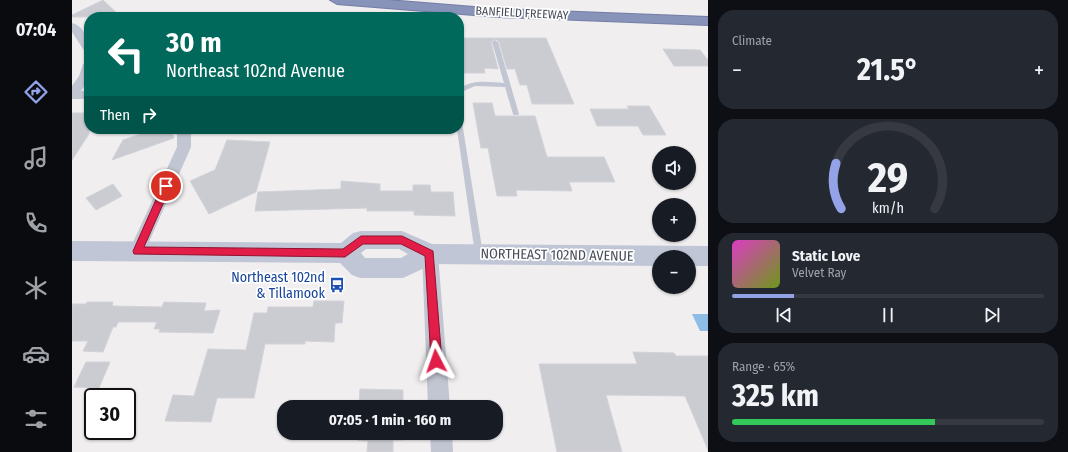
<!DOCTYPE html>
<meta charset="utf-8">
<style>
body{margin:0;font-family:"Fira Sans Condensed",sans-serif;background:#242831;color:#f1f3f6;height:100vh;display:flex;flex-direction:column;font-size:15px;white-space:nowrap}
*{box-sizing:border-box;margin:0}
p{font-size:13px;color:#9ea1a6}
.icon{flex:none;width:22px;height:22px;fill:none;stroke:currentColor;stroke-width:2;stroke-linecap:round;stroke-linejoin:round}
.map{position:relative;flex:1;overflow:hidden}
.sheet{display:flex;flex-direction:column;gap:10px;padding:10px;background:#0d0f14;width:360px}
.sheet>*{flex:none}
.guide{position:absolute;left:12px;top:12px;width:380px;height:122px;border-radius:16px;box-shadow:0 1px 3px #0004;background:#00695c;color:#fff;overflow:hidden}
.controls{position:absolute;left:580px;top:146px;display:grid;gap:8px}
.controls a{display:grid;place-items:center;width:44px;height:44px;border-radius:50%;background:#171b24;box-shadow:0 1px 3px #0004;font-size:20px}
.speed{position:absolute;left:12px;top:388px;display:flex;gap:8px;font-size:20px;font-weight:700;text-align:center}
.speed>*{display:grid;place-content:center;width:52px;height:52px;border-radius:50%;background:#171b24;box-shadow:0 1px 3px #0004;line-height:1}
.speed .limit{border:2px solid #111;border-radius:6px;background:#fff;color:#111}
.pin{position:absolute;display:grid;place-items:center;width:34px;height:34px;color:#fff;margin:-17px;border:2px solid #fff;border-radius:50%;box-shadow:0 1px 4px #0007}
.me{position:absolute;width:44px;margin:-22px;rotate:356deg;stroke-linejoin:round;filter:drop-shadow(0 0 3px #0008)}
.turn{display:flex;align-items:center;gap:14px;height:84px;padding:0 16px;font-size:18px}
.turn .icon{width:52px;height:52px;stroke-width:2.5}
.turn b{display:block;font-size:28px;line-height:34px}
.then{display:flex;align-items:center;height:38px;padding:0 16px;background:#0003;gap:8px;font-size:15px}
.big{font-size:30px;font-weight:700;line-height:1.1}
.sheet .tile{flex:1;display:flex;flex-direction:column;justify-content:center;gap:6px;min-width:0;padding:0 14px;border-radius:16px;background:#242831}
.sheet .dial{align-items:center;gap:0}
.dial svg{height:104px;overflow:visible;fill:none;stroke:#363941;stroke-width:7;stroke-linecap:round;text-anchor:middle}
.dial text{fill:#f1f3f6;stroke:none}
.song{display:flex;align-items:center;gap:12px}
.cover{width:48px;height:48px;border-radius:6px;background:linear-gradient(135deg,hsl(310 70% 55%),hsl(80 70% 35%))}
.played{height:4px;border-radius:2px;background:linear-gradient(90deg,#94a2e8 20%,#363941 20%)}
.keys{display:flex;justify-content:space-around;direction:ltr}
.heat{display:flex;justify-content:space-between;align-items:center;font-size:22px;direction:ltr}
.charge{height:6px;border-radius:3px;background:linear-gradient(90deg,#34c759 65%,#363941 0)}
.trip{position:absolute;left:205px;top:400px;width:226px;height:40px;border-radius:16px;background:#171b24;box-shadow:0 1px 3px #0004;font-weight:700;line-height:40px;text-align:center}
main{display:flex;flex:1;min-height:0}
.dock{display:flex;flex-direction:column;width:72px;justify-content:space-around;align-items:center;background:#090b0e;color:#9ea1a6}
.dock .icon{width:28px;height:28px}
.dock .selected{color:#94a2e8}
.dock b{font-size:18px;color:#f1f3f6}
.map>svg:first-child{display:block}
.water{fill:#8dbce7}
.building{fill:#cbccd2;stroke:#d2d2d9}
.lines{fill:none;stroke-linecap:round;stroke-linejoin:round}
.motorway-casing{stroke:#737ea6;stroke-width:2}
.service{fill:#c2c6d2;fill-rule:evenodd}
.minor{fill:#c2c6d2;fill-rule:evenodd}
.secondary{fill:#c1c6d6;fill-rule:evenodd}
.motorway{fill:#8893ba;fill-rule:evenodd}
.route{fill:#e11d48;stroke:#92132f}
.labels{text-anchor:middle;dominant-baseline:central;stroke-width:3.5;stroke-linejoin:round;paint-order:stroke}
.far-street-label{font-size:12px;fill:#474c5a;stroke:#fff}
.street-label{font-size:14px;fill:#474c5a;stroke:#fff}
.transit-label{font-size:14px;fill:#164399;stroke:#fff;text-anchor:end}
</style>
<main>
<nav class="dock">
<b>07:04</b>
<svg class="icon selected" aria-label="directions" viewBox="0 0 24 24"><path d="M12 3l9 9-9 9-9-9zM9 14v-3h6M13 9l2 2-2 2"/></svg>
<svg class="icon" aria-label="music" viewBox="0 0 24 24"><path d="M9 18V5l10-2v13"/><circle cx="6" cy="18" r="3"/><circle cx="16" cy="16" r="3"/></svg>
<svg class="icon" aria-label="phone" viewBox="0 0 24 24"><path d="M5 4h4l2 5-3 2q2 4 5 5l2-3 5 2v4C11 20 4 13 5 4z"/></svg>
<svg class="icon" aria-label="climate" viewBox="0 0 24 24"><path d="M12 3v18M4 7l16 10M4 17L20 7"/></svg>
<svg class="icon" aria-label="car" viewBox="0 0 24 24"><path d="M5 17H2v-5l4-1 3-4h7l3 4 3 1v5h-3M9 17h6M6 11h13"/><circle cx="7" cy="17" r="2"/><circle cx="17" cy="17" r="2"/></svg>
<svg class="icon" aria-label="filters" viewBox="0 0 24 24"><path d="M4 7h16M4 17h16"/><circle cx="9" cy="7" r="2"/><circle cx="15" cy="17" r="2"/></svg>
</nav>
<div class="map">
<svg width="636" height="452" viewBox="0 0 636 452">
<rect width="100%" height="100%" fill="#f0eeee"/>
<polygon class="water" points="620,314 636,314 636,331 628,331"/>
<g class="building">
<polygon points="31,0 49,17 0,17 0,15"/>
<polygon points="387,38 474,38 502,104 460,104 455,85 448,85 443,69 435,69 427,42 424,39 419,42 426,69 412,68 413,73 392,73 392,70 387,70"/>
<polygon points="591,49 628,50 636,60 636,66 602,66"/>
<polygon points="401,103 420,103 423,116 463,116 475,157 532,157 543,182 497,182 500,191 444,190 445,196 425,196 416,148 409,148"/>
<polygon points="555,106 577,106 594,135 571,135 566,126 525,126 518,109 557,109"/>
<polygon points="0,113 17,113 17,134 0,160"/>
<polygon points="83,129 99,129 102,138 40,160 51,140"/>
<polygon points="155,140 198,142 184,192 137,214 118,181 143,170"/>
<polygon points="269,181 308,184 308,191 341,191 341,185 358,185 359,192 381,192 383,216 342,215 342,211 295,211 295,208 183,211 186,192 269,189"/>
<polygon points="41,184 50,196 24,210 14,198"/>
<polygon points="242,301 272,301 270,323 263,323 262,342 233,341 233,344 193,344 182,398 145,398 139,422 93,421 101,395 122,396 136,349 174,350 182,313 195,313 196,307 241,307"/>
<polygon points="15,302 41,302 40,306 90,307 92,302 134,303 132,311 148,310 141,333 87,332 88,329 82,329 85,322 46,322 44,327 41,327 31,352 11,351 16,341 0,341 0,304 14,304"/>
<polygon points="561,352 602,353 604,356 636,356 636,450 613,396 534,395 550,452 485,452 467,364 565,364"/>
<polygon points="14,362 38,362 27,388 2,387"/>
<polygon points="288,389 331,390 331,407 287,407"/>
<polygon points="286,433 331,433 331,440 321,440 321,452 295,452 296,441 285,440"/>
</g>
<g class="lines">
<g class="motorway-casing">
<polygon id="motorway" points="258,0 315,0 427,9 636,17 636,25 427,17 265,4"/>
</g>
<g class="service">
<path d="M423,40l3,2 21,72 -1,1h-4l-1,-1 -8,-27 -30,-1 -9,4 -7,4v-5c12,-10 31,-7 45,-6l-12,-41z"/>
<polygon points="387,120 390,122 411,254 410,257 407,258 404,257 403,254 385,129 387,129"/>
</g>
<g class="minor">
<path d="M0,23c13,3 17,19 17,30l-4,-1 -13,-20z"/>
<polygon points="17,61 17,79 9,91 17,91 17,99 0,99 0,86 7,76 11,64"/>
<polygon points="105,129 119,129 119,147 73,251 71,256 65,258 59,256 57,251 105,147"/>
<polygon points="358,247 364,249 366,254 378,407 356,407 350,254 352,249"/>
<polygon points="358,433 380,433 381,452 359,452"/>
</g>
<path class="secondary" d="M289,231h41l30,13 276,2v20h-19v-9h-30v9l-226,-2 -30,14h-43l-8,-3 -12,-12 -268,-2v-20l269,2 12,-10zM294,249h33l9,5 -7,4h-36l-4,-5z"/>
<use href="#motorway" class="motorway"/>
</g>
<polygon class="route" points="94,183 99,186 72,247 271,249 289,236 330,236 361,251 370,361 368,365 364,367 360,365 359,361 353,256 329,244 291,244 273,257 62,254 61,251 90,186"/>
<defs>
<g id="bus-bare" transform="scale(1.2)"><path d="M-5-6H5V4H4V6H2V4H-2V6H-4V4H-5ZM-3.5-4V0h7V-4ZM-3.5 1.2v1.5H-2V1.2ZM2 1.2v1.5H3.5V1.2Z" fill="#1a4fb4" stroke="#fff" stroke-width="2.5" paint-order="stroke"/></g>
</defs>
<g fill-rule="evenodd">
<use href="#bus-bare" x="265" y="285"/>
</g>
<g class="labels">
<g class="far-street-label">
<text transform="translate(450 13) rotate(3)">BANFIELD FREEWAY</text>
</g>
<g class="street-label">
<text transform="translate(485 255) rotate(1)">NORTHEAST 102ND AVENUE</text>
</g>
<g class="transit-label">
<text x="253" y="277">Northeast 102nd<tspan x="253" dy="16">&amp; Tillamook</tspan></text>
</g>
</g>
</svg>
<div class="controls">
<a><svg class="icon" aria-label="sound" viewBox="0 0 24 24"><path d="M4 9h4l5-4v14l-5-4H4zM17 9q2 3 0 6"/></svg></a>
<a>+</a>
<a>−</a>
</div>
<div class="speed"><div class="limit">30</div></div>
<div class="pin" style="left:94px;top:186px;background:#d93025"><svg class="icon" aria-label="arrive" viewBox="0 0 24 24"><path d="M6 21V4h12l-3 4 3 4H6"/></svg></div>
<svg class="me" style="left:364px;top:361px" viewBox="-20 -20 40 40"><path d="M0-17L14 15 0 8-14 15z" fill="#e11d48" stroke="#fff" stroke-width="4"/></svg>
<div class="trip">07:05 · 1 min · 160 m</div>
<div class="guide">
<div class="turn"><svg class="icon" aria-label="left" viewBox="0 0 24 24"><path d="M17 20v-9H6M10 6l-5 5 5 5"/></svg><div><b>30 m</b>Northeast 102nd Avenue</div></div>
<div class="then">Then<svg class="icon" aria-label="right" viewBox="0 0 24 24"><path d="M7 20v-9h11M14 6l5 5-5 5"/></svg></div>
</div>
</div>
<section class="sheet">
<div class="tile"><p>Climate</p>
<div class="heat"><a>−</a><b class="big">21.5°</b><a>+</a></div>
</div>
<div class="tile dial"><svg viewBox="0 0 100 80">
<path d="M14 69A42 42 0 1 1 86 69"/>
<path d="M14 69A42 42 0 0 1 10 34" stroke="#94a2e8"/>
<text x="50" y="56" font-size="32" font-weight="700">29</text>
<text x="50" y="72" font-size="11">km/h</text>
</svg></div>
<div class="tile">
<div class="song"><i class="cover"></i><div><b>Static Love</b><p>Velvet Ray</p></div></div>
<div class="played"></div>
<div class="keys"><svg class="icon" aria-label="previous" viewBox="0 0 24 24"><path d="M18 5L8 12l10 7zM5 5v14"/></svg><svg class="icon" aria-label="pause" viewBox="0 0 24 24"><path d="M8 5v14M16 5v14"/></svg><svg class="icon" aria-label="next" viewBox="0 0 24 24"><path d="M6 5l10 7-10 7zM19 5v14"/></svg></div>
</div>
<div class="tile"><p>Range · 65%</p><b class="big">325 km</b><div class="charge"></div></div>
</section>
</main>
